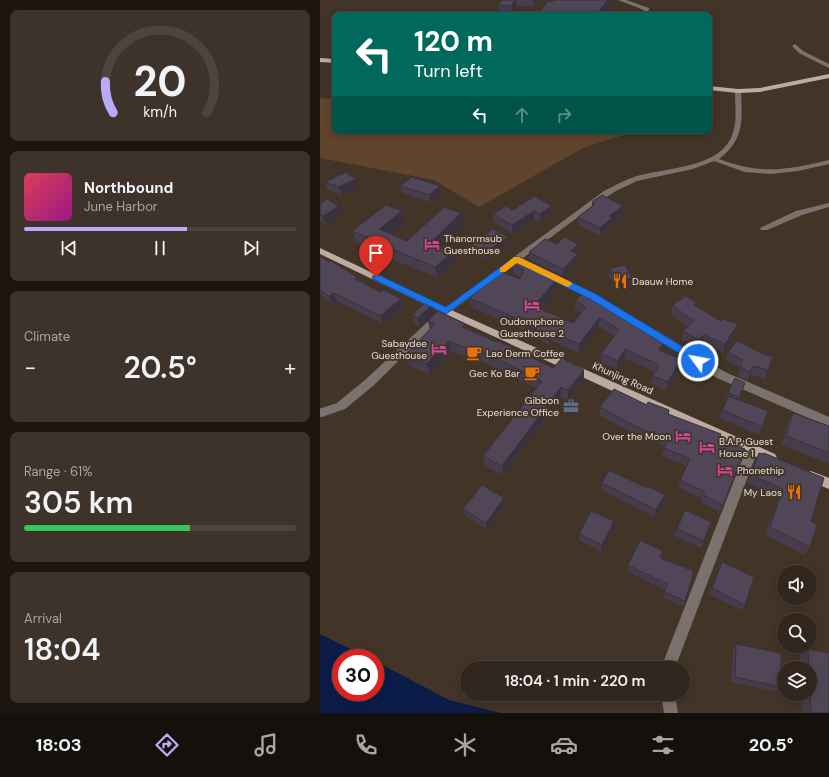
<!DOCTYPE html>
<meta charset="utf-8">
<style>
body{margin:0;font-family:"DM Sans",sans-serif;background:#3d332b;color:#f1f3f6;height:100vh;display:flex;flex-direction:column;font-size:15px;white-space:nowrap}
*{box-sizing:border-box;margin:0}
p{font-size:13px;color:#a8a5a4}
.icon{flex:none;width:22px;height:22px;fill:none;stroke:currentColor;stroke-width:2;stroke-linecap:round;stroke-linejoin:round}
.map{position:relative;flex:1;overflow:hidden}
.side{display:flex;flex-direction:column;gap:10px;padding:10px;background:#1c1510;width:320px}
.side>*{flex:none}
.top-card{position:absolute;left:12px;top:12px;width:380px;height:122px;border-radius:8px;box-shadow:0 2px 10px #0003,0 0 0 1px #4d443c;background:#00695c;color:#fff;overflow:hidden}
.controls{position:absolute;left:457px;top:565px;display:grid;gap:8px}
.controls a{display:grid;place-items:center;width:40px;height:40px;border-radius:50%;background:#32271e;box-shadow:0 2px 10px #0003,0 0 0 1px #4d443c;font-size:20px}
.speed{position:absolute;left:12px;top:649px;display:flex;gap:8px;font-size:20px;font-weight:700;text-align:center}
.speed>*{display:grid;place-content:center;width:52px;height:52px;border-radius:50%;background:#32271e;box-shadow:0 2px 10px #0003,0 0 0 1px #4d443c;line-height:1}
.speed .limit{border:6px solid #d22;background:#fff;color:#111}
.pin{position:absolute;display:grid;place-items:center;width:34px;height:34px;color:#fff;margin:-41px -17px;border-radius:50% 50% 50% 0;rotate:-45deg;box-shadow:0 0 4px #0007}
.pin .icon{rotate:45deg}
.me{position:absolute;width:44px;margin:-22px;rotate:302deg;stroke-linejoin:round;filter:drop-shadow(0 0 3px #0008)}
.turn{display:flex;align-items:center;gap:14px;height:84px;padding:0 16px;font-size:18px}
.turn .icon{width:52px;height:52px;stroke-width:2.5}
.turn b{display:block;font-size:28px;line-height:34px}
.lanes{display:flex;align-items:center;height:38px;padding:0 16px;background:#0003;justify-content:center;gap:20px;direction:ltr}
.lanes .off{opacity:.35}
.big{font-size:30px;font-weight:600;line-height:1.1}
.side .tile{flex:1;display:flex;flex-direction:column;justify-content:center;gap:6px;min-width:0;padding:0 14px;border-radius:8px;background:#3d332b}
.side .dial{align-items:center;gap:0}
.dial svg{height:104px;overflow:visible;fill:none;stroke:#4d443c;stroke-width:7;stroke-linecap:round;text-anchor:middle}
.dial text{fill:#f1f3f6;stroke:none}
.song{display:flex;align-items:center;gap:12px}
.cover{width:48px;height:48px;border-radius:6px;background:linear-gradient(135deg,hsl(350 70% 55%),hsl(310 70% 35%))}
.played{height:4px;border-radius:2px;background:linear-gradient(90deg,#b9abf7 60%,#4d443c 60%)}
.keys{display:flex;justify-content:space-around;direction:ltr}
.heat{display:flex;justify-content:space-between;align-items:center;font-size:22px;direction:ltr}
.charge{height:6px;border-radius:3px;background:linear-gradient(90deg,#34c759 61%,#4d443c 0)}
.trip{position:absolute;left:140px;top:661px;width:230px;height:40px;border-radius:20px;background:#32271e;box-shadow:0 2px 10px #0003,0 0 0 1px #4d443c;font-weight:600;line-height:40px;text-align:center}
.tab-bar{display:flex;height:64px;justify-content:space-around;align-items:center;background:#14100c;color:#a8a5a4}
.tab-bar .icon{width:28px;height:28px}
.tab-bar .selected{color:#b9abf7}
.tab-bar b{font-size:18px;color:#f1f3f6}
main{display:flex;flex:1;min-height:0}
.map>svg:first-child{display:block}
.green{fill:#60442b}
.water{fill:#0a1c47}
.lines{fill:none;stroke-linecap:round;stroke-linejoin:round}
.minor{fill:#7b726d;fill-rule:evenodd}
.major{fill:#bdaba2;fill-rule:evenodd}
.wall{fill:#463c4b}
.shaded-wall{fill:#39313d}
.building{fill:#514657;stroke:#39313d}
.route{fill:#1a73e8;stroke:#114b97}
.slow{fill:#f59e0b}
.labels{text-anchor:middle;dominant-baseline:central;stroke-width:4;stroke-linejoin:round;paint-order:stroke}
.poi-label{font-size:10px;fill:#e8ded7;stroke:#433428;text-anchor:start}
.street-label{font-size:10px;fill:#e8ded7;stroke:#433428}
</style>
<main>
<section class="side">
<div class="tile dial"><svg viewBox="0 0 100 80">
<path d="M14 69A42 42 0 1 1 86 69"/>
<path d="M14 69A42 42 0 0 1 8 45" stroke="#b9abf7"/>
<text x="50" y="56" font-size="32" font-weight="700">20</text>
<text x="50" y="72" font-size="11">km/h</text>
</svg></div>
<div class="tile">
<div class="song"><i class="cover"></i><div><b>Northbound</b><p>June Harbor</p></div></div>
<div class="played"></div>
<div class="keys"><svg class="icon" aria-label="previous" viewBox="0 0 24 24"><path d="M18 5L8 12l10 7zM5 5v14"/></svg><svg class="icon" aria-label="pause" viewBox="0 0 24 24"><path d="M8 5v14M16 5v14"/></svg><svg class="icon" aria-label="next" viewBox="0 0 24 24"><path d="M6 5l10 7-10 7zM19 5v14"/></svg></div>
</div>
<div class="tile"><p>Climate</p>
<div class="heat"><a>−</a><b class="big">20.5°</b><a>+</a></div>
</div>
<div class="tile"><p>Range · 61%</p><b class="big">305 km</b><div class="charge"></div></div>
<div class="tile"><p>Arrival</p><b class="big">18:04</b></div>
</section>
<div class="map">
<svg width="509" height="713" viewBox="0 0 509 713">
<rect width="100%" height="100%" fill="#433428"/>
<polygon class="green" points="0,98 15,99 15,131 317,131 265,147 159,207 114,180 0,158"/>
<polygon class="water" points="0,634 49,658 21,658 21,692 55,692 55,661 129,700 181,713 0,713"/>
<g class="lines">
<g class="minor">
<polygon points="298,0 306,0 329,8 330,11 328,15 322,15 324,10"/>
<polygon points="475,44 483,51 509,64 509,68 479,53 472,46"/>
<path d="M418,89l3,2c1,29 4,48 -22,68 42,16 68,11 110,1v4l-31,7 -27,3 -26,-2 -31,-11 -21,8 -56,12 -21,10 -19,12 -148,110h-6l-2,-2 2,-2 161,-118c12,-6 24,-13 37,-16 27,-7 74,-8 89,-35 8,-15 5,-33 5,-49z"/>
<polygon points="509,203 509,207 482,215 447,230 441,230 440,228 476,211"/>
<polygon points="224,269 279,296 281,298 276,301 273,300 221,274 220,272"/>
<polygon points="118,314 121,315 123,317 121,319 53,386 25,409 2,417 0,417 0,408 2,408 17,403 45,380 115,315"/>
<polygon points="336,330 405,372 509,417 509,427 397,378 333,337 331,334"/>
<polygon points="432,445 436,447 438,450 355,668 341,668 426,450 428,447"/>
<polygon points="341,694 355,694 358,713 344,713"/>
</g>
<g class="major">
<polygon points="0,58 15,59 15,63 0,62"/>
<polygon points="509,74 509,78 440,92 418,93 389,90 389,86 418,89 440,88"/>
<polygon points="0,248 129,309 455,454 457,458 455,462 451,463 447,462 123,313 0,254"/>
<polygon points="491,471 509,478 509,489 487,480 485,476 487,472"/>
</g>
</g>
<g class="wall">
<polygon points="182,0 217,0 213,7 197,6 191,13 179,12 178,5"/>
<polygon points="5,182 38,187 22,195 8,190"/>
<polygon points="80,186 120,186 121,193 110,202 82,193"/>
<polygon points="214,196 232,214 220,222 214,219 193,234 174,222 173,214 193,210"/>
<polygon points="272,202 303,215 292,222 292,226 280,236 258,225 258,217 272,206"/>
<polygon points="0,204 22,214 6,225 0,221"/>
<polygon points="85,223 71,234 87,241 143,225 120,248 132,253 135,264 118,278 71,259 67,262 55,257 53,250 36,242 32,231"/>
<polygon points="188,237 188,244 167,259 153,252 152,245"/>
<polygon points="237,244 258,252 257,253 258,254 258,261 243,276 209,259 209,252"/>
<polygon points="0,256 37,277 38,280 61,292 81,299 83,307 63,324 17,301 12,304 2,297 0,299"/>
<polygon points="192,264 235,274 236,279 237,279 237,288 220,309 253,323 261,313 255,309 255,300 291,306 291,307 346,347 343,352 361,359 360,368 346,391 331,384 333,376 335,372 305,358 297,370 281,362 281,354 294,336 279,327 259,353 231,341 229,344 208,335 207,332 151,307 149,298 200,279 200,277 193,273"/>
<polygon points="290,268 312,287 297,290 289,276"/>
<polygon points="113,304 115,312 100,326 94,324 92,315"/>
<polygon points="352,305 376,306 401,321 418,324 415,333 403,353 382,343 376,349 362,340 363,331 368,327 351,314"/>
<polygon points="108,321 145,324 146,329 233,368 264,380 248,401 241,397 183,475 165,466 163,456 216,388 159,360 157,362 131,351 110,375 89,365 86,354 110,330"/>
<polygon points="408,352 448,370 445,379 430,374 427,380 417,376 420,367 406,360"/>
<polygon points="425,383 419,400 448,411 439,435 399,418 402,410 406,401 405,401 408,393"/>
<polygon points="327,405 349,410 349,414 399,440 425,449 400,512 381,502 382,499 358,487 360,480 367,466 342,456 345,447 314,434 279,415 280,407"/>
<polygon points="473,413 509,426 509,464 461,445 468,422"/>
<polygon points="439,453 491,521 490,547 484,555 445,535 459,498 427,483"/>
<polygon points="282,483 344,502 335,517 281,490"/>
<polygon points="186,505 167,530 146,516 143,509"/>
<polygon points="391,522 381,548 355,536 357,529"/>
<polygon points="293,528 281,552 259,540 259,534"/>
<polygon points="341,558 365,601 363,606 343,598 345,590 307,571 308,565"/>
<polygon points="402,562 425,605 421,610 389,594"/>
<polygon points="416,644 461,687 456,692 411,682 413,649"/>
<polygon points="488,649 509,713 483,713 482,694 490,694 490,668 481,668 480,656"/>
</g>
<g class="shaded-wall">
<polygon points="195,0 196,0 197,6 191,13 191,6"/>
<polygon points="213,0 217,0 213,7"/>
<polygon points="288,0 291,0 291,6 284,15 276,15"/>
<polygon points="36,179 38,187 22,195 19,187"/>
<polygon points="120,186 121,193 110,202 109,195"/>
<polygon points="19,206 22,214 6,225 3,216"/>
<polygon points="232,206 232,214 220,222 219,214"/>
<polygon points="303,206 303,215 292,222 292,226 280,236 280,228 289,216"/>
<polygon points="82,211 85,223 63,240 59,229"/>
<polygon points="214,211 214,219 193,234 192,225"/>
<polygon points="141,213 143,225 112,256 109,244"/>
<polygon points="188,237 188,244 167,259 166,252"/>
<polygon points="258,244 258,252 251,258 251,251"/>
<polygon points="68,247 71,259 67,262 63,251"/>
<polygon points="132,253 135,264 118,278 115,267"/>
<polygon points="258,254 258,261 243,276 243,269"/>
<polygon points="235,274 236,281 237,279 237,288 214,316 214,306 232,277"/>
<polygon points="312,278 312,287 297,290 297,282"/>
<polygon points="0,292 2,297 0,299"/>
<polygon points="14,293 17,301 12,304 9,296"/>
<polygon points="81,299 83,307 63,324 60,316"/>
<polygon points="113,304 115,312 100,326 98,318"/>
<polygon points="279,318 279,327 259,353 259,344"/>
<polygon points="145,324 147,334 142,327"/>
<polygon points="418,324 415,333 403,353 405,344"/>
<polygon points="231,332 231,341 229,344 228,335"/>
<polygon points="384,335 382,343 376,349 378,340"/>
<polygon points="347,338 346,347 337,359 339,350"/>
<polygon points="129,341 131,351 110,375 106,364"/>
<polygon points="157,349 159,360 157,362 155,352"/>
<polygon points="305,349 305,358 297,370 298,361"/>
<polygon points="361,359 360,368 346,391 348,382"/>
<polygon points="264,370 264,380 248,401 248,390"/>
<polygon points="241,387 241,397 183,475 182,466"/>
<polygon points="345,495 344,502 335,517 336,510"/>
<polygon points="184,498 186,505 167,530 166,523"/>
<polygon points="294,521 293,528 281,552 282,545"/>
</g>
<g class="building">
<polygon points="182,0 195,0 191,6 178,5"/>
<polygon points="235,0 288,0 276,15 216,15 229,1 234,1"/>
<polygon points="329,10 345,12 344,15 326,15"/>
<polygon points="26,172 36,179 19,187 5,182"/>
<polygon points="92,177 120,186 109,195 80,186"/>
<polygon points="282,195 303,206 289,216 292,218 280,228 258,217 275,204 272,202"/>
<polygon points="214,196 232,206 219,214 214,211 192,225 173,214 186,206 193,210"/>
<polygon points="7,199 19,206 3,216 0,214 0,204"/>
<polygon points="66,205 82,211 59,229 87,241 124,207 141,213 109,244 132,253 115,267 68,247 63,251 51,245 56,241 32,231"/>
<polygon points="173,229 188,237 166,252 152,245"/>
<polygon points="244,237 258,244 251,251 258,254 243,269 209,252 225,239 237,244"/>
<polygon points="0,256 9,262 11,261 29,272 37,277 35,279 61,292 64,290 81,299 60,316 14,293 9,296 0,290"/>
<polygon points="200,257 235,274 232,277 237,279 214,306 253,323 266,307 255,300 267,291 291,306 290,306 347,338 339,350 361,359 348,382 333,376 339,365 305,349 298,361 281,354 299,329 279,318 259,344 231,332 228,335 207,326 209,324 149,298 181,272 200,279 204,270 192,264"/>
<polygon points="305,265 312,278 297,282 290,268"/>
<polygon points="366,296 377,303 374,305 401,321 403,319 418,324 405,344 384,335 378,340 363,331 374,321 352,305"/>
<polygon points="107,301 113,304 98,318 92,315"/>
<polygon points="118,311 145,324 142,327 177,342 178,341 233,368 242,358 264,370 248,390 241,387 182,466 163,456 222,381 157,349 155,352 129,341 106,364 86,354 115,324 108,321"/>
<polygon points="417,341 443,354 453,357 448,370 433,366 430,372 420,367 423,360 408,352"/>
<polygon points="415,378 425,383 419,397 408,393"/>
<polygon points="294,389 327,405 328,402 349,410 348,414 401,434 399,440 425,449 403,505 383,495 385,492 360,480 370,459 344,448 348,440 315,426 280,407"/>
<polygon points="409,396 448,411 442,427 402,410"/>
<polygon points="473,413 509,426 509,453 466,436"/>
<polygon points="439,453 444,454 444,453 504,478 491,521 497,525 490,547 450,527 463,489 431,475"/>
<polygon points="289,470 327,488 328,486 345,495 336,510 282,483"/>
<polygon points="162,485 184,498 166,523 143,509"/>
<polygon points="365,510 391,522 384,541 357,529"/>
<polygon points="271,511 294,521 282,545 259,534"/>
<polygon points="320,540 343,551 340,558 374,571 365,601 345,592 347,584 308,565"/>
<polygon points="402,562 434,577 425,605 392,588"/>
<polygon points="416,644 461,653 461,687 415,677"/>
<polygon points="488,649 509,653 509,713 491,713 490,688 490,668 489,668"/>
</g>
<polygon class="route" points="194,257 199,257 276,294 381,358 383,361 381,363 375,363 270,299 197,263 126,314 53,279 52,277 56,275 59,275 126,307"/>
<polygon class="slow" points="194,257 199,257 251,282 252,284 248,287 245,286 197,263 185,272 180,272 180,268"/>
<defs>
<g id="hotel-bare" transform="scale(1.2)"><path d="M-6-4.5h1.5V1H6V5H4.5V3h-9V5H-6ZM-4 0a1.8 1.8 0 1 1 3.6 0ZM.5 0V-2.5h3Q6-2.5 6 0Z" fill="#d1479c" stroke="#433428" stroke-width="2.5" paint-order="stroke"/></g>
<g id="restaurant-bare" transform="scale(1.2)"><path d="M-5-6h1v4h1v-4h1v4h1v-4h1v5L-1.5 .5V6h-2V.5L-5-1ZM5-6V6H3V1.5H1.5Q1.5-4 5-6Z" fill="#e8710a" stroke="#433428" stroke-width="2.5" paint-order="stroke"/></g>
<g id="cafe-bare" transform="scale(1.2)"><path d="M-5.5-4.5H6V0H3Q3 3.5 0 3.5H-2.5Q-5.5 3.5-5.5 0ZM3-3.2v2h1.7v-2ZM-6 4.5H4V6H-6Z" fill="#e8710a" stroke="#433428" stroke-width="2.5" paint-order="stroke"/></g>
<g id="office-bare" transform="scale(1.2)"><path d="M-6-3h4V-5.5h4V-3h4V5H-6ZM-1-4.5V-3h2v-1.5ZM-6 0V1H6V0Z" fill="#5c6f8a" stroke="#433428" stroke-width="2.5" paint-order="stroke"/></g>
</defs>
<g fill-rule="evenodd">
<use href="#hotel-bare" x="112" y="244"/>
<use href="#restaurant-bare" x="300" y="281"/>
<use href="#hotel-bare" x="212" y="305"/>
<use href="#hotel-bare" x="119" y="349"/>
<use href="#cafe-bare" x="154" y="353"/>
<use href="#cafe-bare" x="212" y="373"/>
<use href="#office-bare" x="251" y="406"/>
<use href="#hotel-bare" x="363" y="436"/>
<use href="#hotel-bare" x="387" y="447"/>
<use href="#hotel-bare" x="405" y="470"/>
<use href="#restaurant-bare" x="474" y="492"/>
</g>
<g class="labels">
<g class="poi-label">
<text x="124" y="238">Thanormsub<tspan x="124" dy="12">Guesthouse</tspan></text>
<text x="312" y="281">Daauw Home</text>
<text x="212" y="321" text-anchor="middle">Oudomphone<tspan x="212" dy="12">Guesthouse 2</tspan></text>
<text x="107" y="343" text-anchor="end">Sabaydee<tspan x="107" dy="12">Guesthouse</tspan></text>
<text x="166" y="353">Lao Derm Coffee</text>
<text x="200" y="373" text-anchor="end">Gec Ko Bar</text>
<text x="239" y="400" text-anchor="end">Gibbon<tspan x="239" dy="12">Experience Office</tspan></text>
<text x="351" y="436" text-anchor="end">Over the Moon</text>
<text x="399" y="441">B.A.P. Guest<tspan x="399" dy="12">House 1</tspan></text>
<text x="417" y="470">Phonethip</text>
<text x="462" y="492" text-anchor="end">My Laos</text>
</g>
<g class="street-label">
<text transform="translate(303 378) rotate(24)">Khunjing Road</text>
</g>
</g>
</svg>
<div class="controls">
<a><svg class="icon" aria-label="sound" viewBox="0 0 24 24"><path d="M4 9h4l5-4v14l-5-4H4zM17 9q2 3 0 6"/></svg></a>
<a><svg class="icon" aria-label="search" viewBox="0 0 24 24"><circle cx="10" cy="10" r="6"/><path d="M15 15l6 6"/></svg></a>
<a><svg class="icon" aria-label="layers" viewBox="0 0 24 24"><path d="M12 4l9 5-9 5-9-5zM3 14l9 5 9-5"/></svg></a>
</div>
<div class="speed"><div class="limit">30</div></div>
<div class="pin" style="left:56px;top:277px;background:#d93025"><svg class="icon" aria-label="arrive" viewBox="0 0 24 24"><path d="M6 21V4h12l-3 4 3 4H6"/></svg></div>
<svg class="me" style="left:378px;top:361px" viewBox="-20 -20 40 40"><circle r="17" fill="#1a73e8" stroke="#fff" stroke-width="3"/><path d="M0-11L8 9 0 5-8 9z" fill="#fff"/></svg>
<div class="trip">18:04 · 1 min · 220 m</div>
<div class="top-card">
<div class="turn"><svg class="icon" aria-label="left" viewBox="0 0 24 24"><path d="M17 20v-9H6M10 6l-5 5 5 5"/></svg><div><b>120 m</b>Turn left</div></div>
<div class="lanes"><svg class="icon" aria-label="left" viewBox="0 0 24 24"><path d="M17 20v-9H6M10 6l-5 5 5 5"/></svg><svg class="icon off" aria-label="ahead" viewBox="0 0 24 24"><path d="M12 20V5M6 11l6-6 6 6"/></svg><svg class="icon off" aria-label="right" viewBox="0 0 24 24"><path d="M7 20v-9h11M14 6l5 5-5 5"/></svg></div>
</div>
</div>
</main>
<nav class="tab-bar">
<b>18:03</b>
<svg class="icon selected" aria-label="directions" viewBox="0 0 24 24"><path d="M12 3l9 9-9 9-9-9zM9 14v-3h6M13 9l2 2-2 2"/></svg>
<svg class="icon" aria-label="music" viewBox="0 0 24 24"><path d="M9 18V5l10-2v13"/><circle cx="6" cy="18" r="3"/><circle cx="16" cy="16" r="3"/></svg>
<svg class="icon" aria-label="phone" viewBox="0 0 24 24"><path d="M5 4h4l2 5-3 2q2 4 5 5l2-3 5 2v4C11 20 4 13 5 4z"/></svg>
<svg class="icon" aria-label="climate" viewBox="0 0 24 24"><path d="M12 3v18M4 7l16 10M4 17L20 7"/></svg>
<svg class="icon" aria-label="car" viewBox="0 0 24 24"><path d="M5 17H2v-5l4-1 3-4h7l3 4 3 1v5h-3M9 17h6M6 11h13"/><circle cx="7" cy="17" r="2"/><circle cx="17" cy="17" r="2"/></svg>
<svg class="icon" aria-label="filters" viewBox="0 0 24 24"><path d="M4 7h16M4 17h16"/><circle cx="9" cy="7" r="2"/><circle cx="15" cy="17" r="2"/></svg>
<b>20.5°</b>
</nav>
